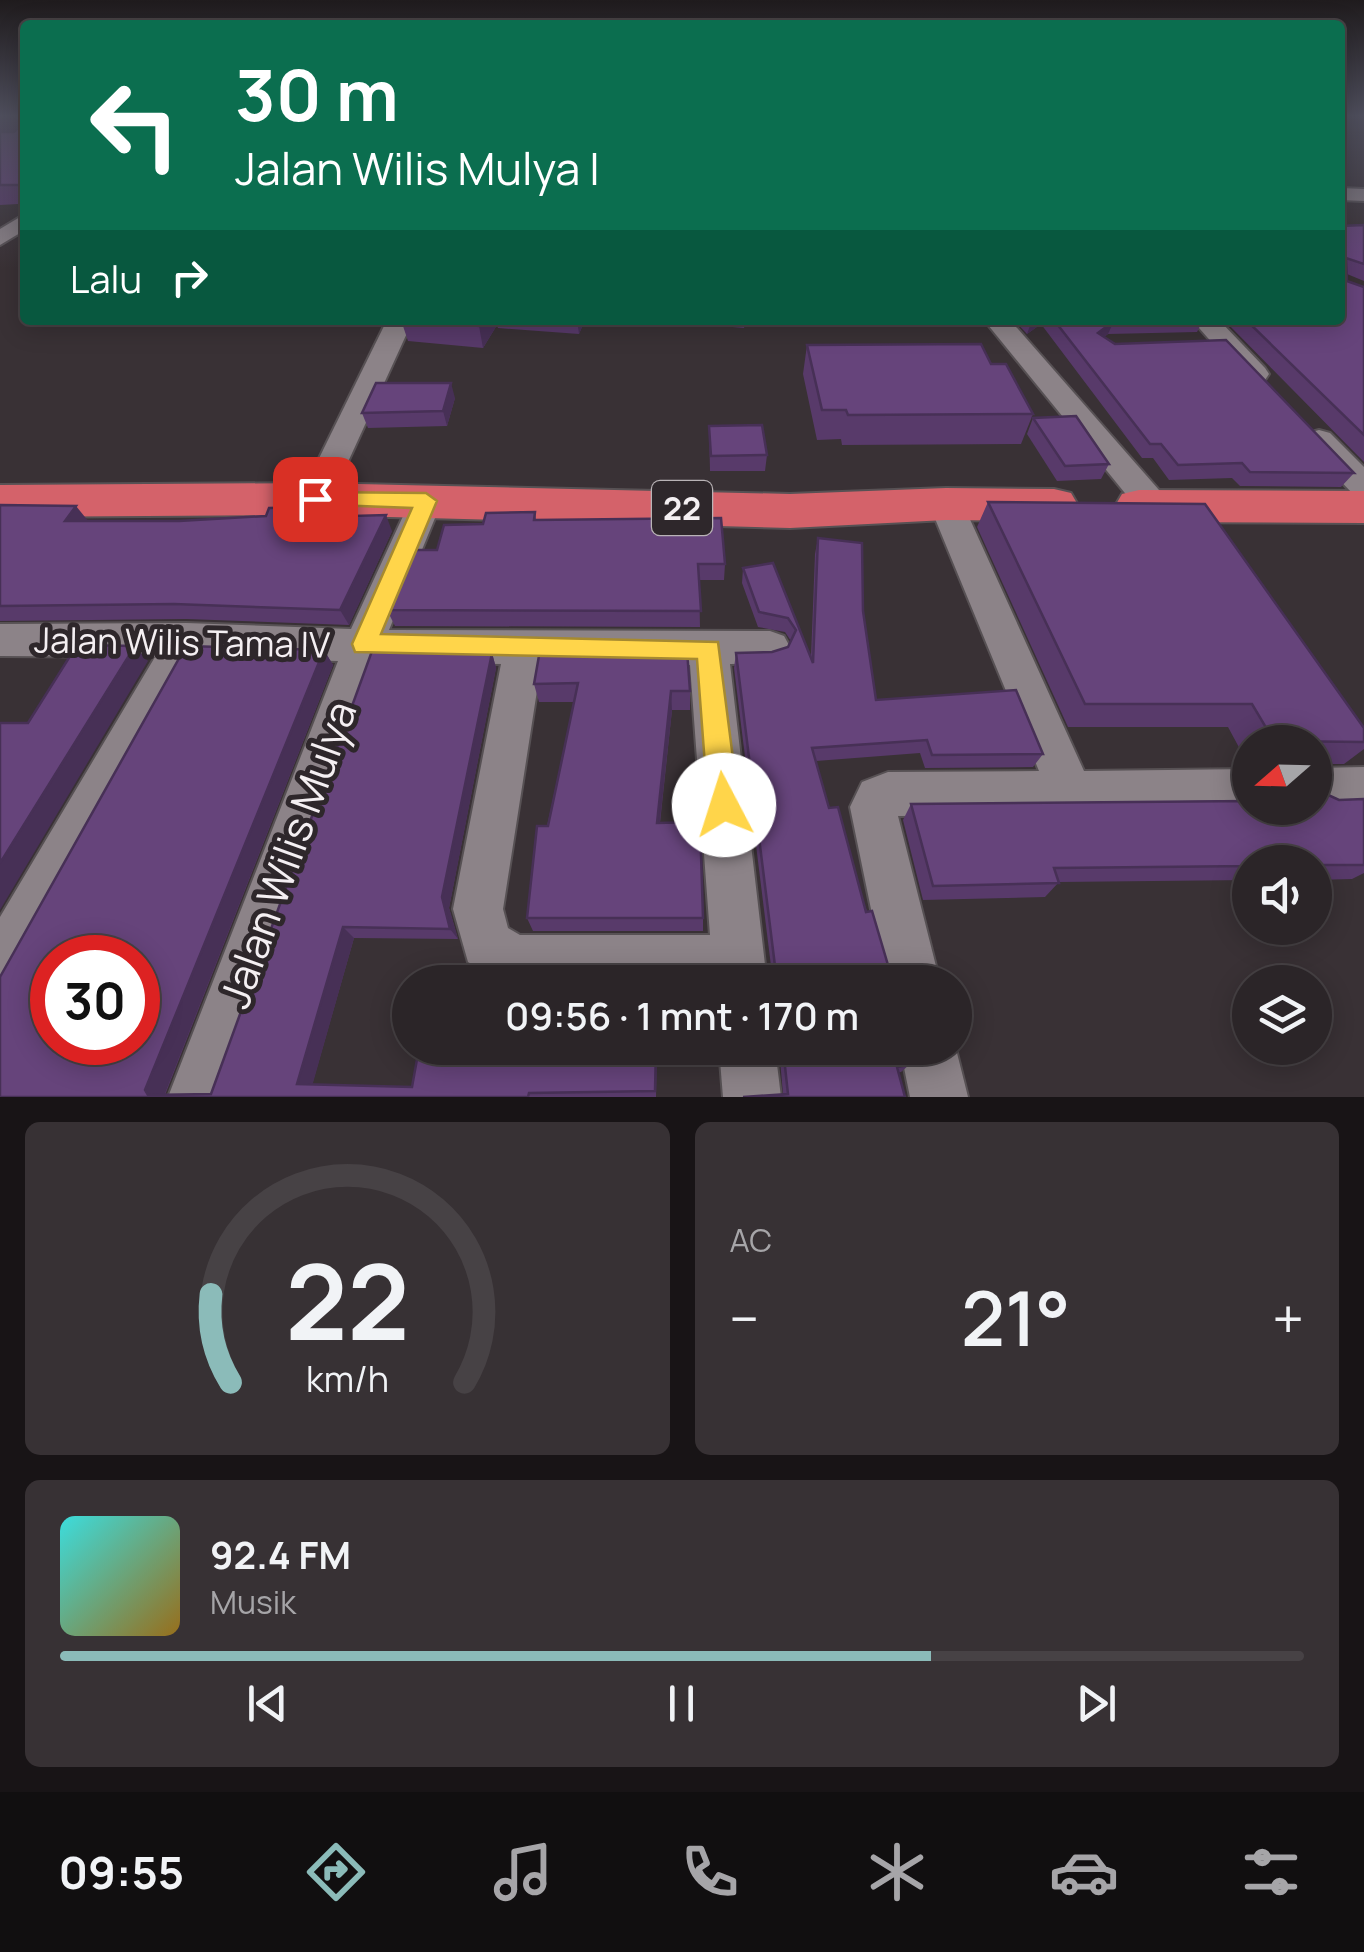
<!DOCTYPE html>
<html lang="id">
<meta charset="utf-8">
<style>
body{margin:0;font-family:Manrope,sans-serif;background:#373134;color:#f1f3f6;height:100vh;display:flex;flex-direction:column;font-size:38px;white-space:nowrap}
*{box-sizing:border-box;margin:0}
p{font-size:32px;color:#a6a5a8}
.icon{flex:none;width:55px;height:55px;fill:none;stroke:currentColor;stroke-width:2;stroke-linecap:round;stroke-linejoin:round}
.map{position:relative;height:1097px;overflow:hidden}
.panel{display:flex;flex-direction:column;gap:25px;padding:25px;background:#181416;flex:1}
.panel>*{flex:none}
.guide{position:absolute;left:20px;top:20px;width:1325px;height:305px;border-radius:10px;box-shadow:0 5px 25px #0003,0 0 0 2px #474245;background:#0b6e4f;color:#fff;overflow:hidden}
.needle{width:65px;rotate:250deg}
.fabs{position:absolute;left:1232px;top:725px;display:grid;gap:20px}
.fabs a{display:grid;place-items:center;width:100px;height:100px;border-radius:50%;background:#2b2528;box-shadow:0 5px 25px #0003,0 0 0 2px #474245;font-size:50px}
.speed{position:absolute;left:30px;top:935px;display:flex;gap:20px;font-size:50px;font-weight:700;text-align:center}
.speed>*{display:grid;place-content:center;width:130px;height:130px;border-radius:50%;background:#2b2528;box-shadow:0 5px 25px #0003,0 0 0 2px #474245;line-height:1}
.speed .limit{border:15px solid #d22;background:#fff;color:#111}
.pin{position:absolute;display:grid;place-items:center;width:85px;height:85px;color:#fff;margin:-42px;border-radius:20px;box-shadow:0 5px 15px #0006}
.me{position:absolute;width:110px;margin:-55px;rotate:355deg;stroke-linejoin:round;filter:drop-shadow(0 0 8px #0008)}
.turn{display:flex;align-items:center;gap:35px;height:210px;padding:0 50px;font-size:45px}
.turn .icon{width:130px;height:130px;stroke-width:2.5}
.turn b{display:block;font-size:70px;line-height:85px}
.then{display:flex;align-items:center;height:95px;padding:0 50px;background:#0003;gap:20px;font-size:38px}
.big{font-size:75px;font-weight:600;line-height:1.1}
.panel .card{flex:1;display:flex;flex-direction:column;justify-content:center;gap:15px;min-width:0;padding:0 35px;border-radius:15px;background:#373134}
.panel .dial{align-items:center;gap:0}
.dial svg{height:260px;overflow:visible;fill:none;stroke:#474245;stroke-width:7;stroke-linecap:round;text-anchor:middle}
.dial text{fill:#f1f3f6;stroke:none}
.song{display:flex;align-items:center;gap:30px}
.cover{width:120px;height:120px;border-radius:15px;background:linear-gradient(135deg,hsl(180 70% 55%),hsl(40 70% 35%))}
.played{height:10px;border-radius:5px;background:linear-gradient(90deg,#8bbbb9 70%,#474245 70%)}
.keys{display:flex;justify-content:space-around;direction:ltr}
.heat{display:flex;justify-content:space-between;align-items:center;font-size:55px;direction:ltr}
.panel .tiles{flex:1;display:grid;gap:25px;grid-template-columns:1fr 1fr}
.card:last-child{grid-column:span 2}
.trip{position:absolute;left:392px;top:965px;width:580px;height:100px;border-radius:50px;background:#2b2528;box-shadow:0 5px 25px #0003,0 0 0 2px #474245;font-weight:600;line-height:100px;text-align:center}
.dock{display:flex;height:160px;justify-content:space-around;align-items:center;background:#110f10;color:#a6a5a8}
.dock .icon{width:70px;height:70px}
.dock .active{color:#8bbbb9}
.dock b{font-size:45px;color:#f1f3f6}
.map>svg:first-child{display:block}
.lines{fill:none;stroke-linecap:round;stroke-linejoin:round}
.minor-casing{stroke:#575154;stroke-width:4}
.highway-casing{stroke:#575154;stroke-width:4}
.minor{fill:#8c8388;fill-rule:evenodd}
.highway{fill:#d4626a;fill-rule:evenodd}
.wall{fill:#583a6a}
.shaded-wall{fill:#473056}
.building{fill:#66447b;stroke:#473056;stroke-width:2.5;fill-rule:evenodd}
.route{fill:#ffd54a;stroke:#a68a30;stroke-width:2.5}
.labels{text-anchor:middle;dominant-baseline:central;stroke-width:10;stroke-linejoin:round;paint-order:stroke}
.shield{fill:#2e272b;stroke:#b9b3b6;stroke-width:2.5}
.shield-label{font-size:32px;font-weight:bold;fill:#f4eff2}
.street-label{font-size:35px;fill:#f4eff2;stroke:#2e272b}
.near-street-label{font-size:42px;fill:#f4eff2;stroke:#2e272b}
</style>
<div class="map">
<svg width="1364" height="1097" viewBox="0 0 1364 1097">
<rect width="100%" height="100%" fill="#393135"/>
<g class="lines">
<g class="minor-casing">
<g id="minor">
<polygon points="1340,188 1364,189 1364,201 1340,200"/>
<polygon points="25,214 25,230 0,245 0,229"/>
<polygon points="387,320 413,320 331,499 327,507 315,510 303,507 299,499"/>
<polygon points="984,320 1010,320 1166,498 1171,506 1166,514 1154,517 1142,514"/>
<polygon points="1192,320 1219,320 1265,368 1269,374 1265,380 1245,380"/>
<polygon points="1319,430 1330,433 1364,467 1364,497 1353,494 1308,447 1304,440 1308,433"/>
<path d="M426,490l12,3 4,8 -53,129 381,1 14,5 6,11 -6,11 -14,5 -40,1 37,318h-265l-34,-20 -15,-53 48,-245 -124,-2 -151,435h-58l170,-436 -142,-4 -177,329 -19,8v-77l155,-260 -155,-1v-32l186,-1 165,6 59,-128 4,-8zM541,665h149l20,270h-190l-12,-7 -5,-19z"/>
<polygon points="946,493 958,496 963,504 1084,771 1250,769 1250,808 1263,808 1250,813 898,816 940,982 886,982 850,807 862,782 888,772 1039,771 929,504 934,496"/>
<polygon points="1364,767 1364,811 1315,812 1304,808 1315,808 1315,768"/>
<polygon points="955,1045 968,1097 910,1097 900,1048"/>
<polygon points="719,1048 775,1048 781,1097 723,1097"/>
</g>
</g>
<g class="highway-casing">
<g id="highway">
<polygon points="315,483 790,494 946,488 1054,489 1071,493 1078,505 1071,517 1054,521 946,520 790,528 315,515 0,517 0,485"/>
<polygon points="1139,490 1364,491 1364,523 1139,522 1122,518 1115,506 1122,494"/>
</g>
</g>
<use href="#minor" class="minor"/>
<use href="#highway" class="highway"/>
</g>
<g class="wall">
<polygon points="0,115 25,115 25,216 18,204 0,205"/>
<polygon points="1364,225 1364,281 1347,274 1347,281 1364,287 1364,462 1224,320 1340,320 1340,226"/>
<polygon points="401,320 585,320 579,334 498,328 497,325 483,348 408,341"/>
<polygon points="674,320 746,320 744,328 674,322"/>
<polygon points="1014,320 1203,320 1197,332 1108,334 1104,337 1354,473 1341,487 1240,486 1232,478 1169,480 1153,458 1142,458 1041,324 1027,334"/>
<polygon points="807,345 991,364 1033,414 1021,444 842,445 841,439 817,440 803,374"/>
<polygon points="455,398 447,426 368,428 362,413"/>
<polygon points="1033,418 1109,464 1101,479 1057,481 1027,434"/>
<polygon points="709,426 767,455 765,471 710,471"/>
<polygon points="988,502 1364,728 1364,749 1344,764 1315,764 1315,742 1250,742 1250,764 1248,764 1228,727 1068,727 977,527"/>
<polygon points="0,505 88,521 179,521 266,516 321,507 326,517 392,531 349,625 186,619 0,621"/>
<polygon points="535,512 536,520 725,564 724,580 699,580 700,627 395,626 387,610 437,550 483,524"/>
<polygon points="818,538 863,611 876,700 1043,754 1033,767 925,768 920,753 816,761 829,808 893,982 773,982 734,668 736,653 772,652 788,647 791,641 785,632 758,627 742,583 743,568 773,563 811,657 815,554"/>
<polygon points="324,650 333,665 165,1095 211,1094 492,653 496,668 449,908 458,939 354,938 312,1085 412,1087 428,1048 657,1048 656,1097 0,1097"/>
<polygon points="540,650 690,691 690,710 672,710 660,823 703,918 703,931 533,931 527,918 574,702 539,702 534,684"/>
<polygon points="1364,799 1364,873 1352,879 1315,880 1315,862 1250,862 1250,880 1059,882 1045,897 923,900 903,820 911,804"/>
<polygon points="779,1048 905,1048 909,1065 901,1072 783,1094"/>
</g>
<g class="shaded-wall">
<polygon points="15,115 25,122 25,138 0,134 0,116"/>
<polygon points="482,320 496,320 497,325 483,348 479,326"/>
<polygon points="577,320 585,320 579,334"/>
<polygon points="1032,320 1043,320 1041,324 1027,334"/>
<polygon points="1114,321 1108,334 1091,347 1098,333"/>
<polygon points="451,383 455,398 447,426 443,411"/>
<polygon points="76,506 89,522 65,521"/>
<polygon points="386,515 392,531 349,625 340,610"/>
<polygon points="135,646 148,661 0,910 0,863"/>
<polygon points="324,650 333,665 164,1096 148,1095 145,1090"/>
<polygon points="492,653 496,668 449,908 458,939 450,929 442,897"/>
<polygon points="671,691 672,710 658,839 657,823"/>
<polygon points="343,927 354,938 311,1090 297,1084"/>
</g>
<g class="building">
<polygon points="15,115 25,115 25,122 18,126"/>
<polygon points="18,128 25,128 25,185 0,185 0,132 14,132"/>
<polygon points="1364,225 1364,264 1346,258 1347,281 1364,287 1364,435 1246,320 1340,320 1340,226"/>
<polygon points="413,320 482,320 479,326"/>
<polygon points="1054,320 1133,320 1114,321 1098,333 1115,344 1226,340 1354,473 1250,472 1242,463 1178,465 1161,444 1150,444"/>
<polygon points="981,344 991,364 1006,364 1033,414 848,415 846,410 822,410 807,345"/>
<polygon points="376,383 451,383 443,411 362,413"/>
<polygon points="1076,416 1109,464 1065,466 1033,418"/>
<polygon points="762,425 767,455 711,456 709,426"/>
<polygon points="988,502 1205,504 1364,728 1364,742 1274,741 1252,704 1085,704"/>
<polygon points="0,505 76,506 65,521 179,521 266,516 269,508 321,507 317,517 386,515 340,610 174,604 0,606"/>
<polygon points="535,512 534,520 721,518 725,564 698,564 701,611 387,610 413,550 437,550 444,525 483,524 486,513"/>
<polygon points="818,538 862,543 863,611 876,700 1016,690 1043,754 932,755 927,740 812,748 829,808 838,807 866,912 872,911 893,982 778,982 775,966 736,653 772,652 788,647 796,630 788,618 759,612 743,568 773,563 813,663"/>
<polygon points="77,645 135,646 0,863 0,723 28,723"/>
<path d="M186,646l138,4 -179,440 3,5 63,-1 161,-443 120,2 -50,244 8,32 -107,-2 -46,157 115,3 7,-39h237l-1,43 -126,2 -1,4h-528v-120zM52,958h86v84h-86z"/>
<polygon points="540,650 687,650 690,691 671,691 657,823 700,822 703,918 527,918 537,826 548,826 578,683 534,684"/>
<polygon points="1315,793 1324,793 1339,800 1364,799 1364,865 1315,865 1315,862 1250,862 1250,866 1054,868 1059,883 933,886 911,804 1250,801 1250,808 1315,808"/>
<polygon points="482,969 496,977 539,977 538,982 444,982 445,971"/>
<polygon points="604,977 657,977 656,982 603,982"/>
<polygon points="783,1048 905,1048 909,1065 897,1067 905,1097 743,1097 788,1094"/>
</g>
<linearGradient id="sky" x2="0" y2="1"><stop stop-color="#1f1b1d"/><stop offset="0.43" stop-color="#4e4e5c"/><stop offset="1" stop-color="#4e4e5c" stop-opacity="0"/></linearGradient>
<rect width="1364" height="269" fill="url(#sky)"/>
<polygon class="route" points="315,492 426,493 437,501 381,634 718,642 739,805 734,815 724,819 713,815 708,805 697,659 355,652 352,644 412,508 307,504 304,499 307,494"/>
<g class="labels">
<rect class="shield" x="652" y="481" width="60" height="54" rx="8"/>
<g class="shield-label">
<text x="682" y="508">22</text>
</g>
<g class="street-label">
<text transform="translate(182 642) rotate(1)">Jalan Wilis Tama IV</text>
</g>
<g class="near-street-label">
<text transform="translate(287 854) rotate(-70)">Jalan Wilis Mulya</text>
</g>
</g>
</svg>
<div class="fabs">
<a><svg class="needle" viewBox="-14 -14 28 28"><path d="M0-13l5 13h-10z" fill="#e53935"/><path d="M0 13l5-13h-10z" fill="#a6a5a8"/></svg></a>
<a><svg class="icon" aria-label="sound" viewBox="0 0 24 24"><path d="M4 9h4l5-4v14l-5-4H4zM17 9q2 3 0 6"/></svg></a>
<a><svg class="icon" aria-label="layers" viewBox="0 0 24 24"><path d="M12 4l9 5-9 5-9-5zM3 14l9 5 9-5"/></svg></a>
</div>
<div class="speed"><div class="limit">30</div></div>
<div class="pin" style="left:315px;top:499px;background:#d93025"><svg class="icon" aria-label="arrive" viewBox="0 0 24 24"><path d="M6 21V4h12l-3 4 3 4H6"/></svg></div>
<svg class="me" style="left:724px;top:805px" viewBox="-20 -20 40 40"><circle r="19" fill="#fff"/><path d="M0-13L10 11 0 6-10 11z" fill="#ffd54a"/></svg>
<div class="trip">09:56 · 1 mnt · 170 m</div>
<div class="guide">
<div class="turn"><svg class="icon" aria-label="left" viewBox="0 0 24 24"><path d="M17 20v-9H6M10 6l-5 5 5 5"/></svg><div><b>30 m</b>Jalan Wilis Mulya I</div></div>
<div class="then">Lalu<svg class="icon" aria-label="right" viewBox="0 0 24 24"><path d="M7 20v-9h11M14 6l5 5-5 5"/></svg></div>
</div>
</div>
<section class="panel">
<div class="tiles">
<div class="card dial"><svg viewBox="0 0 100 80">
<path d="M14 69A42 42 0 1 1 86 69"/>
<path d="M14 69A42 42 0 0 1 8 42" stroke="#8bbbb9"/>
<text x="50" y="56" font-size="32" font-weight="700">22</text>
<text x="50" y="72" font-size="11">km/h</text>
</svg></div>
<div class="card"><p>AC</p>
<div class="heat"><a>−</a><b class="big">21°</b><a>+</a></div>
</div>
<div class="card">
<div class="song"><i class="cover"></i><div><b>92.4 FM</b><p>Musik</p></div></div>
<div class="played"></div>
<div class="keys"><svg class="icon" aria-label="previous" viewBox="0 0 24 24"><path d="M18 5L8 12l10 7zM5 5v14"/></svg><svg class="icon" aria-label="pause" viewBox="0 0 24 24"><path d="M8 5v14M16 5v14"/></svg><svg class="icon" aria-label="next" viewBox="0 0 24 24"><path d="M6 5l10 7-10 7zM19 5v14"/></svg></div>
</div>
</div>
</section>
<nav class="dock">
<b>09:55</b>
<svg class="icon active" aria-label="directions" viewBox="0 0 24 24"><path d="M12 3l9 9-9 9-9-9zM9 14v-3h6M13 9l2 2-2 2"/></svg>
<svg class="icon" aria-label="music" viewBox="0 0 24 24"><path d="M9 18V5l10-2v13"/><circle cx="6" cy="18" r="3"/><circle cx="16" cy="16" r="3"/></svg>
<svg class="icon" aria-label="phone" viewBox="0 0 24 24"><path d="M5 4h4l2 5-3 2q2 4 5 5l2-3 5 2v4C11 20 4 13 5 4z"/></svg>
<svg class="icon" aria-label="climate" viewBox="0 0 24 24"><path d="M12 3v18M4 7l16 10M4 17L20 7"/></svg>
<svg class="icon" aria-label="car" viewBox="0 0 24 24"><path d="M5 17H2v-5l4-1 3-4h7l3 4 3 1v5h-3M9 17h6M6 11h13"/><circle cx="7" cy="17" r="2"/><circle cx="17" cy="17" r="2"/></svg>
<svg class="icon" aria-label="filters" viewBox="0 0 24 24"><path d="M4 7h16M4 17h16"/><circle cx="9" cy="7" r="2"/><circle cx="15" cy="17" r="2"/></svg>
</nav>
